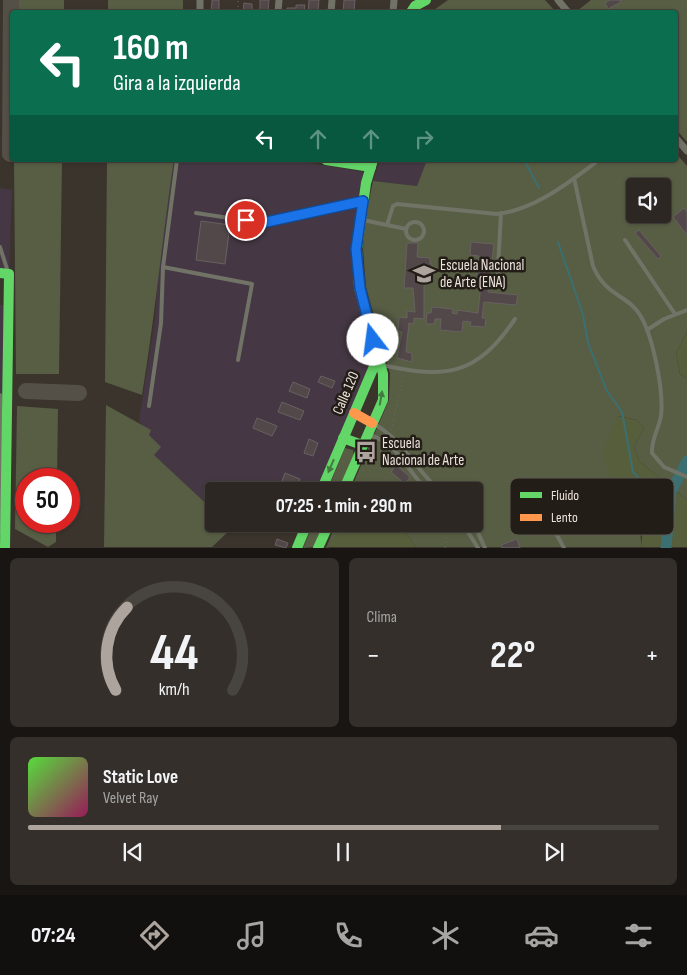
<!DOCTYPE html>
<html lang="es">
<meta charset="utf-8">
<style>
body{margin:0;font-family:"Sofia Sans Condensed",sans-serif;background:#342f2a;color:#f1f3f6;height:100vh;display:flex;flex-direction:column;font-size:19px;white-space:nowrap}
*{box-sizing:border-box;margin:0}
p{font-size:16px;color:#a6a5a5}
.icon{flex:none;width:28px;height:28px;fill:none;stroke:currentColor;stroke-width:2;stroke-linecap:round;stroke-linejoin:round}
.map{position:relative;height:548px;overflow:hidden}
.sheet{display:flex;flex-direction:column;gap:10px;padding:10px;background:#181513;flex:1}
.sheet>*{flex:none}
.banner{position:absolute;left:10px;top:10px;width:668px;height:152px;border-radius:5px;box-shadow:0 1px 4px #0004,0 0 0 1px #484440;background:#0b6e4f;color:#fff;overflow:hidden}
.controls{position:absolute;left:626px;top:178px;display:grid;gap:10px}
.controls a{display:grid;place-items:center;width:45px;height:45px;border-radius:5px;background:#2c2722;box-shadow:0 1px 4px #0004,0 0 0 1px #484440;font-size:25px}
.speed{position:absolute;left:15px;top:468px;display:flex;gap:10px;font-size:25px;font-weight:700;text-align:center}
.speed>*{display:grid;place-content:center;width:65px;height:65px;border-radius:50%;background:#2c2722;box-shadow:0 1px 4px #0004,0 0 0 1px #484440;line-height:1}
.speed .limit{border:8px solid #d22;background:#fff;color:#111}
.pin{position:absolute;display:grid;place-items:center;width:42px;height:42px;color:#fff;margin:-21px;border:2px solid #fff;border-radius:50%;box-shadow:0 1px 5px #0007}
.me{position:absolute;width:55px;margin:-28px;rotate:345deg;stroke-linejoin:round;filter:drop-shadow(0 0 4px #0008)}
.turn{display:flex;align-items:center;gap:18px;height:105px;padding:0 20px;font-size:22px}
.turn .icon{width:65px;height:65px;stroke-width:2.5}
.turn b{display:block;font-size:35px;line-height:42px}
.lanes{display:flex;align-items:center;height:48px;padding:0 20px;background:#0003;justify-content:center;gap:25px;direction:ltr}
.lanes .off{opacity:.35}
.big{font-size:38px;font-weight:700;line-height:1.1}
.sheet .widget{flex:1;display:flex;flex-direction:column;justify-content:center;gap:8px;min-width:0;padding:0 18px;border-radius:8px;background:#342f2a}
.sheet .dial{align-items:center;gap:0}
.dial svg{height:130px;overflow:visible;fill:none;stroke:#484440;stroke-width:7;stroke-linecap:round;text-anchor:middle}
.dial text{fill:#f1f3f6;stroke:none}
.song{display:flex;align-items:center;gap:15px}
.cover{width:60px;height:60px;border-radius:8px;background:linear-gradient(135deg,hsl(110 70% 55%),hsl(330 70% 35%))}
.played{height:5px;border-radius:2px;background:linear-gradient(90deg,#ada59d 75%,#484440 75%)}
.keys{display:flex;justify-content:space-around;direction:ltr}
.heat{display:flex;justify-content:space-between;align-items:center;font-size:28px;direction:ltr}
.sheet .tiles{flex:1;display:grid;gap:10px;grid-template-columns:1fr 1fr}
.widget:last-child{grid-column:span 2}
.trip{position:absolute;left:205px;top:482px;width:278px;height:50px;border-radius:5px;background:#2c2722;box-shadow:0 1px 4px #0004,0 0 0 1px #484440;font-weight:700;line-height:50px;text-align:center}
.tab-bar{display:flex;height:80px;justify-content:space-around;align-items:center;background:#12100e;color:#a6a5a5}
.tab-bar .icon{width:35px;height:35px}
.tab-bar .current{color:#ada59d}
.tab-bar b{font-size:22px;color:#f1f3f6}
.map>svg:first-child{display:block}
.industrial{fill:#453844}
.green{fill:#575e44;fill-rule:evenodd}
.forest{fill:#565e3c}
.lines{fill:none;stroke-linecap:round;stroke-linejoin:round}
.stream{stroke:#3c6f71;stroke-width:2}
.river{stroke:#3c6f71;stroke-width:11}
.taxiway{stroke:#545048;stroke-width:16}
.building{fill:#52484a;stroke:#686160}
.path{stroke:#6e6d64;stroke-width:1;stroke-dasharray:1 4;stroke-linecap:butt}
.lane{stroke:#717367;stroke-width:4}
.street{stroke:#717367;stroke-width:7}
.fast{stroke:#63d668;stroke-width:10}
.slow{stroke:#ff974d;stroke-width:10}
.oneway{fill:#437a40}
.route-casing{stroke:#114b97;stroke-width:12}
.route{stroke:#1a73e8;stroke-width:9}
.labels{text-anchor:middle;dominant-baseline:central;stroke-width:5;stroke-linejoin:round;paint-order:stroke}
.poi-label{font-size:15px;fill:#ebe2da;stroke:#231d17;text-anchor:start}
.street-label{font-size:15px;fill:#ebe2da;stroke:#231d17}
.key{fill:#231d17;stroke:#5f5852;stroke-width:1}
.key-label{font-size:14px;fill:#ebe2da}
</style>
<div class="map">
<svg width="687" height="548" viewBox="0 0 687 548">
<rect width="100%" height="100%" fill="#3b342d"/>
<g class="industrial">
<polygon points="174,160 291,160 369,173 366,183 359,288 378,357 321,491 214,491 214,511 154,455 149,435 139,421 155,320 159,258"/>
<polygon points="380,160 427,160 417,186 373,181"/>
<polygon points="0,188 12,190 9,274 0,273"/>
<polygon points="0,305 6,305 4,403 0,403"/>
</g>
<g class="green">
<rect x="14" y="0" width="50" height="12"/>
<rect x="108" y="0" width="75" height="12"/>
<polygon points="448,0 545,0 556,12 431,12"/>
<polygon points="591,0 687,0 687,142 675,128 675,12 577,11"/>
<path d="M675,152l12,14v166l-11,21 4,21 7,4v122l-48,-39 -5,-14 10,-19 -7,-8 -19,-4 -5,69c17,21 29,34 28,62h-225l-12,-17 -49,-4 -26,18 1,3 -4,1 10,-24h138v-33h-124l39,-91 1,-27 -24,-86 -3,-39 2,-27 8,-40 44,5 10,-26h248zM635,186h27v28h-27z"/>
<polygon points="14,160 62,160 59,374 16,374"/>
<path d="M107,160h67c-12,78 -19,157 -32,235l-37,-13z"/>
<polygon points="106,405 151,430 149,435 161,447 154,455 214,511 214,524 227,524 232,528 212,547 104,547"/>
<polygon points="17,406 58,409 57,479 26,479 26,521 56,521 56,542 48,547 15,529"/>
<polygon points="345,448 353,450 354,456 339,491 327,491"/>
<polygon points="313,524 324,524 314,547 303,548"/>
</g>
<g class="forest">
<polygon points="687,332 687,378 680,374 676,353"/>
<polygon points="618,416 637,420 644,428 634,447 639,461 687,500 687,547 641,547 642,537 635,511 613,485 603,452"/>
<polygon points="355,526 404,530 416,547 330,547 328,544 338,532"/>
</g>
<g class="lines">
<g class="stream">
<polyline points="524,160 539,188"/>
<polyline points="558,242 583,315 588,343 607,391 622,412 633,472 670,512"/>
</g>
<polyline class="river" points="666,548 671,492 687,461"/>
<g class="taxiway">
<polyline points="10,154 11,0"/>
<polyline points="26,391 79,393"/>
</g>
</g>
<g class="building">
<polygon points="212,0 219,0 219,12 211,12"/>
<polygon points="260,0 269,0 268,12 260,12"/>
<polygon points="309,0 319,0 318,12 308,12"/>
<polygon points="344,0 355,0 354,12 343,12"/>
<polygon points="610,0 620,0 621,2 608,9 605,3"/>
<polygon points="244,3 252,4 252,12 243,12"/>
<polygon points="296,5 305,5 304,12 287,12 287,8 296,8"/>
<polygon points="684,208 687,212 687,235 673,217"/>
<polygon points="201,221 230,225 225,264 196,260"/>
<polygon points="639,230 661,256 658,259 635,233"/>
<polygon points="471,242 494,244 488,292 518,295 516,305 484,302 482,318 486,318 485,327 470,326 471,322 463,321 462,332 440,330 441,319 435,319 434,324 426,324 427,313 431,313 432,307 453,309 452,313 457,314 457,310 478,313 481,284 476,284 479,256 470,255"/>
<polygon points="407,243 418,243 417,257 430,258 430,264 432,264 430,281 424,281 424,319 414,318 414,324 409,323 406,352 412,353 412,362 397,358 402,332 398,331 399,317 407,318 407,311 415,312 413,288 404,288"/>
<polygon points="321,376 335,381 332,388 318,382"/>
<polygon points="293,382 310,389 307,398 289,391"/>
<polygon points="282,402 304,411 300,420 278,412"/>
<polygon points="257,418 277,426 272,436 253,428"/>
<polygon points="309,439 318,443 313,456 304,453"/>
<polygon points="396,465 410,477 405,484 391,472"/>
<polygon points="285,473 300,479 296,491 278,491"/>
<polygon points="277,539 288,543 286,548 275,545"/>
<polygon points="517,539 520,548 502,548 501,545"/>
</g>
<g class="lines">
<g class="path">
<polyline points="238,12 238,0"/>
<polyline points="391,430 404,373"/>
<polyline points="445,548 449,524"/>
</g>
<g class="lane">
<path d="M574,178l19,88c13,31 34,28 47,49 13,21 24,76 21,101 -2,12 -10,24 -9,37l12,14 23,10"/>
<polyline points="196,213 263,223 363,201"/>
<polyline points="363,220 406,229"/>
<circle cx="415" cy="231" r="9"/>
<path d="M387,225l6,-19 4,-2 100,10c38,-4 72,-32 102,-54"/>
<polyline points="625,240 675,314"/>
<polyline points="0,247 8,272"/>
<polyline points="163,267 252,284 238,360"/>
<polyline points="497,286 501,213"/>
<polyline points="647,330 664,319 687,310"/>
<path d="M382,365c64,14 94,11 133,-46"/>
<polyline points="0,395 0,533"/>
<polyline points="149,406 161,323 163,267 177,160"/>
<path d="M374,424c29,16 42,46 66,67"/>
<path d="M369,435c29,7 39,38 59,56"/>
<path d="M529,521c21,-6 26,11 35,27"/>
<polyline points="463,524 478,548"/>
<polyline points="474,524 485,548"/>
</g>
<g class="street">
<polyline points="558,0 568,12"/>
<polyline points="200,12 200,0"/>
<polyline points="278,12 279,0"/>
<polyline points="331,12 332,0"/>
<polyline points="393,12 394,0"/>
<polyline points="675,137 687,151"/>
</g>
<g class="fast">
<polyline points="411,12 415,6 426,0"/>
<polyline points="326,160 371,167"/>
<polyline points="0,273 9,274 5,548"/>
<polyline points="343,438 362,445"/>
<polyline points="321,491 378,357"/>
<polyline points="343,491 383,400 383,374 359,288 357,249 366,183 373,160"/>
<polyline points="297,548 307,524"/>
<polyline points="318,548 329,524"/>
</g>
<polyline class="slow" points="354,413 372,423"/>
</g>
<defs><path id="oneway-solid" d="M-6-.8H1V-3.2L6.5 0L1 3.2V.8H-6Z" transform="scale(1.25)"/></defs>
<g class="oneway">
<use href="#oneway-solid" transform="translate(381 398) rotate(-80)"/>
<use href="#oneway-solid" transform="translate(331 466) rotate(113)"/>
</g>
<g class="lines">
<g class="route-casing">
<polyline id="route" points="246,220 262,223 363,201 356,249 360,288 373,340"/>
</g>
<use href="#route" class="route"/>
</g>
<defs>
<g id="school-bare" transform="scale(1.725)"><path d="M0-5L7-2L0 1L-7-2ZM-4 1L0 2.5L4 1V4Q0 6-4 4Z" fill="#ada59d" stroke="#231d17" stroke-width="2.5" paint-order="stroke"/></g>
<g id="bus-bare" transform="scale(1.725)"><path d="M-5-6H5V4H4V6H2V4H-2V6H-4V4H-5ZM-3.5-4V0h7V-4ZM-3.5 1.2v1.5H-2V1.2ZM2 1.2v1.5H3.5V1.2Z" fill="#ada59d" stroke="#231d17" stroke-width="2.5" paint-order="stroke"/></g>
</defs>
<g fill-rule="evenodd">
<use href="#school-bare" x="424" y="274"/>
<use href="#bus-bare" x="366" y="452"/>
</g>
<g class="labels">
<g class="poi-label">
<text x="440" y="265">Escuela Nacional<tspan x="440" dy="17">de Arte (ENA)</tspan></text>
<text x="382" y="443">Escuela<tspan x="382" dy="17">Nacional de Arte</tspan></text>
</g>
<g class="street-label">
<text transform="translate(346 393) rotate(-67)">Calle 120</text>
</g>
</g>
<rect x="510" y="478" width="164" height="57" rx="8" class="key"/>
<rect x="520" y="492" width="22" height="6" fill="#63d668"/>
<rect x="520" y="514" width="22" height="7" fill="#ff974d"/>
<g class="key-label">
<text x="551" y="500">Fluido</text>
<text x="551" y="522">Lento</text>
</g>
</svg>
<div class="controls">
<a><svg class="icon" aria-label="sound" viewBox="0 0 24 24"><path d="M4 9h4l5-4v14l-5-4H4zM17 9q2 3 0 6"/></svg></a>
</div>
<div class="speed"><div class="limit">50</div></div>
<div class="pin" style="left:246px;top:220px;background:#d93025"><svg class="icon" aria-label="arrive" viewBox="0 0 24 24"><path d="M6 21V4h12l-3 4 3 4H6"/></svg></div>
<svg class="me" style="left:373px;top:340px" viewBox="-20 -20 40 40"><circle r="19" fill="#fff"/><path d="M0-13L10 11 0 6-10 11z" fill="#1a73e8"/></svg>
<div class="trip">07:25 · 1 min · 290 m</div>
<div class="banner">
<div class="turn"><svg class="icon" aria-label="left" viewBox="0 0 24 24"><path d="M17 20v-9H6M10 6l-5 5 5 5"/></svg><div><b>160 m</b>Gira a la izquierda</div></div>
<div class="lanes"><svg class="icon" aria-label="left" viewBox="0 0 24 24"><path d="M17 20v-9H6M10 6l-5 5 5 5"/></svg><svg class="icon off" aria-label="ahead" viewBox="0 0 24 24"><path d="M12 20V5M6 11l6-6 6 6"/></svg><svg class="icon off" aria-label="ahead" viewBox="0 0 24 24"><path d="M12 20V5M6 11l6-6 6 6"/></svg><svg class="icon off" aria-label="right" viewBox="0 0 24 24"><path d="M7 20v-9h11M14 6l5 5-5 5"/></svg></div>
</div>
</div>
<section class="sheet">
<div class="tiles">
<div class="widget dial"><svg viewBox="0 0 100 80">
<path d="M14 69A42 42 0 1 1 86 69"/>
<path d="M14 69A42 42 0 0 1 21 18" stroke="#ada59d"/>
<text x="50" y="56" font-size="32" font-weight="700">44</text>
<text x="50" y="72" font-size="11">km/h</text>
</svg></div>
<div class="widget"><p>Clima</p>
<div class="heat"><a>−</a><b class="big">22°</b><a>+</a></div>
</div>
<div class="widget">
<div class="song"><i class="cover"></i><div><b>Static Love</b><p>Velvet Ray</p></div></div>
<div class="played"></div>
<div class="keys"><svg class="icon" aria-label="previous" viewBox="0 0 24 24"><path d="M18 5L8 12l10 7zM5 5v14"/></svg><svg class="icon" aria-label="pause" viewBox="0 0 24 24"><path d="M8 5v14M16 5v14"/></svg><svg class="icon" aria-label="next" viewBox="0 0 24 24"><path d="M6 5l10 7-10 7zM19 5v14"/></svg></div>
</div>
</div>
</section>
<nav class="tab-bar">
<b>07:24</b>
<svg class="icon current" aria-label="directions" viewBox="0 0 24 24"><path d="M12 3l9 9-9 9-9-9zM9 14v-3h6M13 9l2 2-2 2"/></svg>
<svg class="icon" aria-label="music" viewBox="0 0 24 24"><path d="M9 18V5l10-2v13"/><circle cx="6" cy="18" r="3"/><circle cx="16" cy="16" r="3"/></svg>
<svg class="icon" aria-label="phone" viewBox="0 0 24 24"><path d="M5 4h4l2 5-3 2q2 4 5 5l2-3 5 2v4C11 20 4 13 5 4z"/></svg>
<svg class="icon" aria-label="climate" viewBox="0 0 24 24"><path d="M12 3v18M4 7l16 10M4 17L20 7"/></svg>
<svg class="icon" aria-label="car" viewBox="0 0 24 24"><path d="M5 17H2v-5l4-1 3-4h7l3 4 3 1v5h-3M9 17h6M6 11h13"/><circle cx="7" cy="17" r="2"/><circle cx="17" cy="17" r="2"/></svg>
<svg class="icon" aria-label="filters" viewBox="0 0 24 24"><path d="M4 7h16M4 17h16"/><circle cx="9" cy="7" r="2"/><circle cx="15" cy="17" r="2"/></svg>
</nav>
